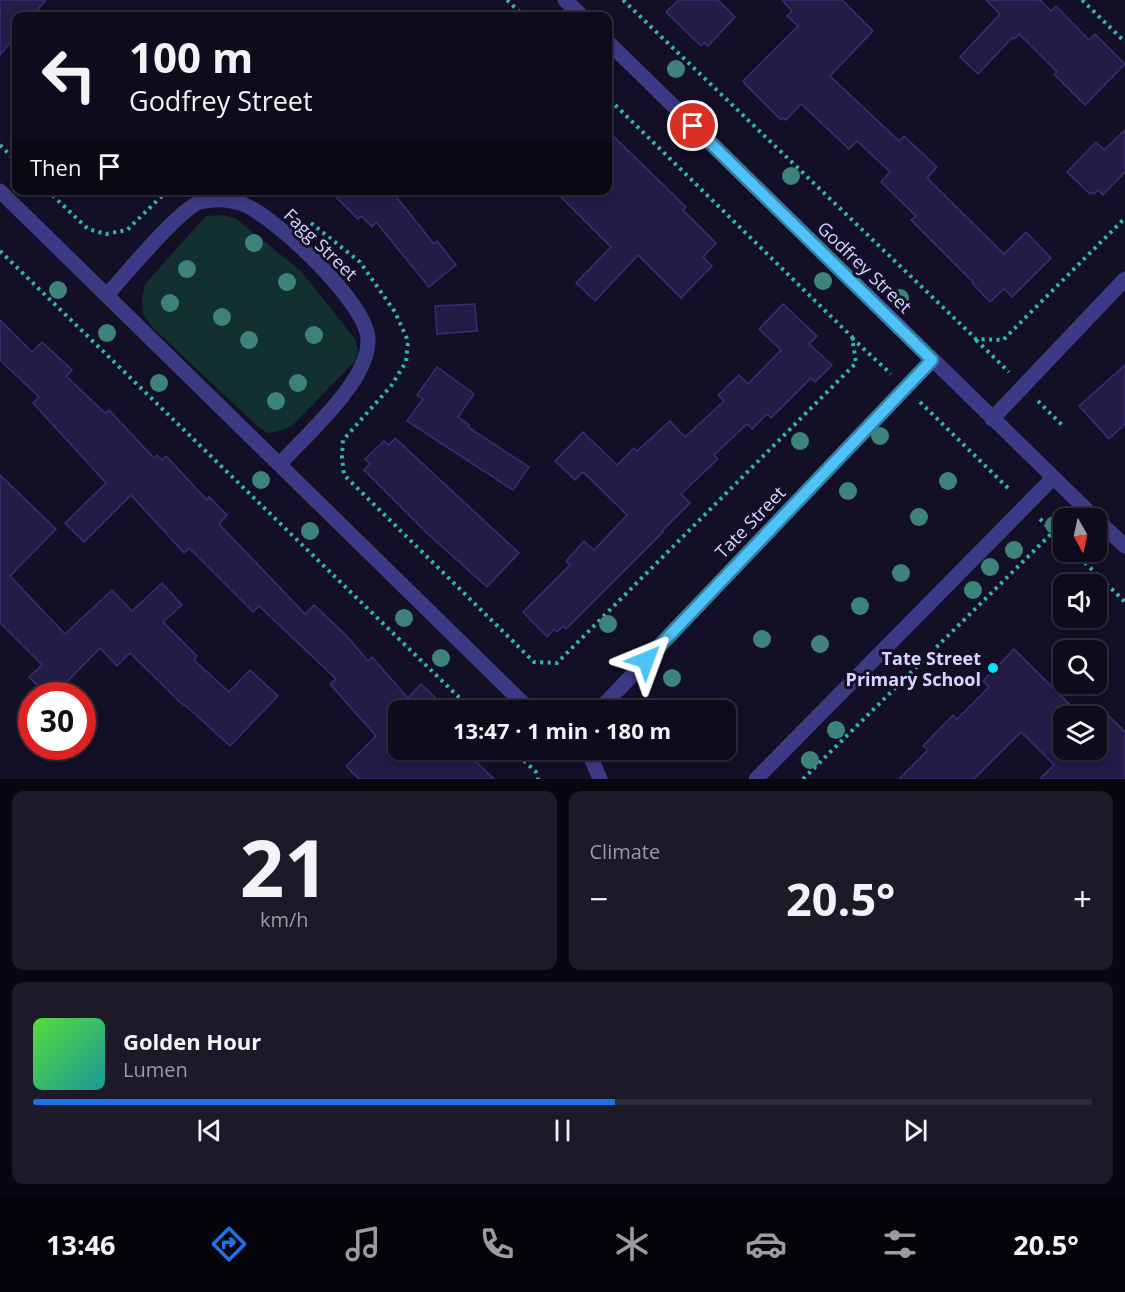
<!DOCTYPE html>
<meta charset="utf-8">
<style>
body{margin:0;font-family:"Open Sans",sans-serif;background:#1c1929;color:#f1f3f6;height:100vh;display:flex;flex-direction:column;font-size:22px;white-space:nowrap}
*{box-sizing:border-box;margin:0}
p{font-size:20px;color:#9b9ba3}
.icon{flex:none;width:33px;height:33px;fill:none;stroke:currentColor;stroke-width:2;stroke-linecap:round;stroke-linejoin:round}
.map{position:relative;height:779px;overflow:hidden}
.panel{display:flex;flex-direction:column;gap:12px;padding:12px;background:#08060f;flex:1}
.panel>*{flex:none}
.guide{position:absolute;left:12px;top:12px;width:600px;height:183px;border-radius:12px;box-shadow:0 3px 9px #0003,0 0 0 2px #2e2b3b;background:#0e0b1c;color:#f1f3f6;overflow:hidden}
.needle{width:39px;rotate:171deg}
.controls{position:absolute;left:1053px;top:508px;display:grid;gap:12px}
.controls a{display:grid;place-items:center;width:54px;height:54px;border-radius:12px;background:#0e0b1c;box-shadow:0 3px 9px #0003,0 0 0 2px #2e2b3b;font-size:30px}
.speed{position:absolute;left:18px;top:682px;display:flex;gap:12px;font-size:30px;font-weight:700;text-align:center}
.speed>*{display:grid;place-content:center;width:78px;height:78px;border-radius:50%;background:#0e0b1c;box-shadow:0 3px 9px #0003,0 0 0 2px #2e2b3b;line-height:1}
.speed .limit{border:9px solid #d22;background:#fff;color:#111}
.pin{position:absolute;display:grid;place-items:center;width:51px;height:51px;color:#fff;margin:-26px;border:3px solid #fff;border-radius:50%;box-shadow:0 2px 6px #0007}
.me{position:absolute;width:66px;margin:-33px;rotate:44deg;stroke-linejoin:round;filter:drop-shadow(0 0 4px #0008)}
.turn{display:flex;align-items:center;gap:21px;height:126px;padding:0 18px;font-size:27px}
.turn .icon{width:78px;height:78px;stroke-width:2.5}
.turn b{display:block;font-size:42px;line-height:51px}
.then{display:flex;align-items:center;height:57px;padding:0 18px;background:#0003;gap:12px;font-size:22px}
.big{font-size:45px;font-weight:700;line-height:1.1}
.panel .widget{flex:1;display:flex;flex-direction:column;justify-content:center;gap:9px;min-width:0;padding:0 21px;border-radius:12px;background:#1c1929}
.panel .dial{align-items:center;gap:0}
.dial b{font-size:78px;line-height:1}
.song{display:flex;align-items:center;gap:18px}
.cover{width:72px;height:72px;border-radius:9px;background:linear-gradient(135deg,hsl(110 70% 55%),hsl(180 70% 35%))}
.played{height:6px;border-radius:3px;background:linear-gradient(90deg,#1a73e8 55%,#2e2b3b 55%)}
.keys{display:flex;justify-content:space-around;direction:ltr}
.heat{display:flex;justify-content:space-between;align-items:center;font-size:33px;direction:ltr}
.panel .tiles{flex:1;display:grid;gap:12px;grid-template-columns:1fr 1fr}
.widget:last-child{grid-column:span 2}
.trip{position:absolute;left:388px;top:700px;width:348px;height:60px;border-radius:12px;background:#0e0b1c;box-shadow:0 3px 9px #0003,0 0 0 2px #2e2b3b;font-weight:700;line-height:60px;text-align:center}
.menu{display:flex;height:96px;justify-content:space-around;align-items:center;background:#06040b;color:#9b9ba3}
.menu .icon{width:42px;height:42px}
.menu .current{color:#1a73e8}
.menu b{font-size:27px;color:#f1f3f6}
.map>svg:first-child{display:block}
.green{fill:#12302f}
.building{fill:#241b47;stroke:#3b2d73;stroke-width:1.5}
.lines{fill:none;stroke-linecap:round;stroke-linejoin:round}
.path{stroke:#2fb8b0;stroke-width:4;stroke-dasharray:3 4.5;stroke-linecap:butt}
.minor{stroke:#3d3a85;stroke-width:15}
.tree{fill:#3d827b}
.route-casing{stroke:#337fa1;stroke-width:15}
.route{stroke:#4fc3f7;stroke-width:10}
.poi-dot{fill:#00e5ff;stroke:#130f26;stroke-width:2}
.labels{text-anchor:middle;dominant-baseline:central;stroke-width:6;stroke-linejoin:round;paint-order:stroke}
.street-label{font-size:18px;fill:#d9d4ff;stroke:#130f26}
.poi-label{font-size:18px;font-weight:bold;fill:#d9d4ff;stroke:#130f26;text-anchor:end}
</style>
<div class="map">
<svg width="1125" height="779" viewBox="0 0 1125 779">
<rect width="100%" height="100%" fill="#130f26"/>
<polygon class="green" points="222,215 235,218 301,271 355,339 358,349 355,361 292,426 280,431 267,433 254,423 152,327 143,314 142,299 145,284 206,216"/>
<g class="building">
<polygon points="0,0 46,0 32,16 16,16 16,35 0,55"/>
<polygon points="679,0 718,0 735,17 708,46 704,43 701,46 666,12"/>
<polygon points="782,0 842,0 873,31 830,76 899,141 904,136 937,167 927,178 1004,254 1026,232 1051,258 1012,297 1004,289 990,302 972,283 973,282 911,220 916,216 881,182 890,172 857,141 849,149 801,104 786,120 783,118 781,120 745,84 743,81 798,26 787,16 792,11"/>
<polygon points="986,0 1040,0 1051,11 1056,6 1089,40 1095,34 1125,64 1085,105 1054,74 1057,72 1019,34 1014,39 1013,37 978,74 960,57 1000,14"/>
<polygon points="1125,130 1125,172 1103,195 1098,190 1094,194 1092,192 1090,194 1067,172 1096,142 1104,150"/>
<polygon points="608,131 686,207 683,210 716,243 703,257 712,266 681,298 638,255 595,301 576,283 611,247 554,190 608,190"/>
<polygon points="329,190 391,190 434,244 437,241 456,265 429,287 376,222 372,227 361,216 358,219"/>
<polygon points="475,304 477,331 437,334 435,306"/>
<polygon points="783,304 817,336 809,344 832,365 815,382 811,378 771,418 767,414 752,429 747,424 714,455 718,459 681,494 690,503 662,531 663,532 566,629 563,626 557,632 554,629 547,637 523,612 570,565 566,561 584,541 594,550 627,515 583,472 575,480 555,461 583,432 617,465 634,448 637,451 670,421 685,437 724,401 718,395 739,375 748,384 781,350 759,329"/>
<polygon points="0,320 32,352 42,342 72,370 66,376 105,413 109,410 154,458 157,455 162,460 166,456 207,500 209,497 227,515 219,524 305,614 314,605 346,635 368,661 372,657 408,698 421,684 445,707 441,711 399,711 399,750 464,750 494,779 359,779 346,766 376,736 330,684 336,679 259,606 253,612 189,548 184,553 131,495 84,542 65,523 106,483 33,403 39,397 0,360"/>
<polygon points="1125,365 1125,424 1109,439 1079,406"/>
<polygon points="437,367 474,394 458,417 469,425 468,427 529,467 513,490 407,421 423,399 417,395"/>
<polygon points="395,438 519,553 487,587 428,534 364,470 370,464 365,459 384,441 389,445"/>
<polygon points="0,475 56,529 10,576 65,634 112,590 132,611 162,583 182,605 163,622 197,656 194,660 229,692 250,670 278,696 230,746 185,705 184,706 130,653 117,666 100,648 53,696 48,696 29,677 42,665 0,623"/>
<polygon points="1014,649 1082,717 1064,717 1064,750 1096,750 1096,720 1105,712 1125,732 1125,779 1040,779 1054,765 1021,732 974,779 899,779 928,750 923,746 953,715 957,719 989,687 983,681"/>
</g>
<g class="lines">
<g class="path">
<polyline points="507,0 524,16"/>
<polyline points="623,0 976,339 1003,340 1125,218"/>
<polyline points="1082,0 1125,42"/>
<polyline points="0,145 16,161"/>
<polyline points="47,190 88,229 106,234 127,230 168,190"/>
<polyline points="311,223 360,262 395,312 408,341 406,362 391,386 343,440 342,457 344,475 534,662 557,663 856,363 852,337 608,98"/>
<polyline points="0,251 473,711"/>
<polyline points="852,338 891,374"/>
<polyline points="976,340 1009,372"/>
<polyline points="1038,401 1064,427"/>
<polyline points="920,402 1011,491"/>
<polyline points="1040,519 1053,532"/>
<polyline points="1074,552 1125,602"/>
<polyline points="513,750 536,772 538,779"/>
<polyline points="803,779 1053,532 1064,542"/>
</g>
<g class="minor">
<polyline points="565,0 582,16"/>
<polyline points="608,42 1096,519"/>
<polyline points="0,191 531,711"/>
<path d="M107,295c18,-20 72,-86 93,-93 16,-4 30,-3 45,3 32,14 123,99 123,135 1,41 -62,95 -88,124"/>
<polyline points="992,419 1125,279"/>
<polyline points="1096,519 1125,546"/>
<polyline points="598,711 932,360"/>
<polyline points="590,750 592,760 600,779"/>
<polyline points="756,779 1053,478"/>
</g>
</g>
<g class="tree">
<circle cx="676" cy="69" r="9"/>
<circle cx="688" cy="140" r="9"/>
<circle cx="791" cy="176" r="9"/>
<circle cx="254" cy="243" r="9"/>
<circle cx="187" cy="269" r="9"/>
<circle cx="823" cy="281" r="9"/>
<circle cx="287" cy="282" r="9"/>
<circle cx="58" cy="290" r="9"/>
<circle cx="900" cy="298" r="9"/>
<circle cx="170" cy="303" r="9"/>
<circle cx="222" cy="317" r="9"/>
<circle cx="107" cy="333" r="9"/>
<circle cx="314" cy="335" r="9"/>
<circle cx="249" cy="340" r="9"/>
<circle cx="159" cy="383" r="9"/>
<circle cx="298" cy="383" r="9"/>
<circle cx="276" cy="401" r="9"/>
<circle cx="880" cy="436" r="9"/>
<circle cx="800" cy="441" r="9"/>
<circle cx="261" cy="480" r="9"/>
<circle cx="948" cy="481" r="9"/>
<circle cx="848" cy="491" r="9"/>
<circle cx="919" cy="517" r="9"/>
<circle cx="1054" cy="525" r="9"/>
<circle cx="310" cy="531" r="9"/>
<circle cx="1014" cy="550" r="9"/>
<circle cx="990" cy="567" r="9"/>
<circle cx="901" cy="573" r="9"/>
<circle cx="973" cy="590" r="9"/>
<circle cx="860" cy="606" r="9"/>
<circle cx="404" cy="618" r="9"/>
<circle cx="608" cy="624" r="9"/>
<circle cx="762" cy="639" r="9"/>
<circle cx="820" cy="644" r="9"/>
<circle cx="441" cy="658" r="9"/>
<circle cx="672" cy="678" r="9"/>
<circle cx="836" cy="730" r="9"/>
<circle cx="810" cy="760" r="9"/>
</g>
<g class="lines">
<g class="route-casing">
<polyline id="route" points="646,660 932,360 693,126"/>
</g>
<use href="#route" class="route"/>
</g>
<circle class="poi-dot" cx="993" cy="668" r="6"/>
<g class="labels">
<g class="street-label">
<text transform="translate(321 244) rotate(44)">Fagg Street</text>
<text transform="translate(865 267) rotate(44)">Godfrey Street</text>
<text transform="translate(750 522) rotate(-46)">Tate Street</text>
</g>
<g class="poi-label">
<text x="981" y="658">Tate Street<tspan x="981" dy="21">Primary School</tspan></text>
</g>
</g>
</svg>
<div class="controls">
<a><svg class="needle" viewBox="-14 -14 28 28"><path d="M0-13l5 13h-10z" fill="#e53935"/><path d="M0 13l5-13h-10z" fill="#9b9ba3"/></svg></a>
<a><svg class="icon" aria-label="sound" viewBox="0 0 24 24"><path d="M4 9h4l5-4v14l-5-4H4zM17 9q2 3 0 6"/></svg></a>
<a><svg class="icon" aria-label="search" viewBox="0 0 24 24"><circle cx="10" cy="10" r="6"/><path d="M15 15l6 6"/></svg></a>
<a><svg class="icon" aria-label="layers" viewBox="0 0 24 24"><path d="M12 4l9 5-9 5-9-5zM3 14l9 5 9-5"/></svg></a>
</div>
<div class="speed"><div class="limit">30</div></div>
<div class="pin" style="left:693px;top:126px;background:#d93025"><svg class="icon" aria-label="arrive" viewBox="0 0 24 24"><path d="M6 21V4h12l-3 4 3 4H6"/></svg></div>
<svg class="me" style="left:646px;top:660px" viewBox="-20 -20 40 40"><path d="M0-17L14 15 0 8-14 15z" fill="#4fc3f7" stroke="#fff" stroke-width="4"/></svg>
<div class="trip">13:47 · 1 min · 180 m</div>
<div class="guide">
<div class="turn"><svg class="icon" aria-label="left" viewBox="0 0 24 24"><path d="M17 20v-9H6M10 6l-5 5 5 5"/></svg><div><b>100 m</b>Godfrey Street</div></div>
<div class="then">Then<svg class="icon" aria-label="arrive" viewBox="0 0 24 24"><path d="M6 21V4h12l-3 4 3 4H6"/></svg></div>
</div>
</div>
<section class="panel">
<div class="tiles">
<div class="widget dial"><b>21</b><p>km/h</p></div>
<div class="widget"><p>Climate</p>
<div class="heat"><a>−</a><b class="big">20.5°</b><a>+</a></div>
</div>
<div class="widget">
<div class="song"><i class="cover"></i><div><b>Golden Hour</b><p>Lumen</p></div></div>
<div class="played"></div>
<div class="keys"><svg class="icon" aria-label="previous" viewBox="0 0 24 24"><path d="M18 5L8 12l10 7zM5 5v14"/></svg><svg class="icon" aria-label="pause" viewBox="0 0 24 24"><path d="M8 5v14M16 5v14"/></svg><svg class="icon" aria-label="next" viewBox="0 0 24 24"><path d="M6 5l10 7-10 7zM19 5v14"/></svg></div>
</div>
</div>
</section>
<nav class="menu">
<b>13:46</b>
<svg class="icon current" aria-label="directions" viewBox="0 0 24 24"><path d="M12 3l9 9-9 9-9-9zM9 14v-3h6M13 9l2 2-2 2"/></svg>
<svg class="icon" aria-label="music" viewBox="0 0 24 24"><path d="M9 18V5l10-2v13"/><circle cx="6" cy="18" r="3"/><circle cx="16" cy="16" r="3"/></svg>
<svg class="icon" aria-label="phone" viewBox="0 0 24 24"><path d="M5 4h4l2 5-3 2q2 4 5 5l2-3 5 2v4C11 20 4 13 5 4z"/></svg>
<svg class="icon" aria-label="climate" viewBox="0 0 24 24"><path d="M12 3v18M4 7l16 10M4 17L20 7"/></svg>
<svg class="icon" aria-label="car" viewBox="0 0 24 24"><path d="M5 17H2v-5l4-1 3-4h7l3 4 3 1v5h-3M9 17h6M6 11h13"/><circle cx="7" cy="17" r="2"/><circle cx="17" cy="17" r="2"/></svg>
<svg class="icon" aria-label="filters" viewBox="0 0 24 24"><path d="M4 7h16M4 17h16"/><circle cx="9" cy="7" r="2"/><circle cx="15" cy="17" r="2"/></svg>
<b>20.5°</b>
</nav>
